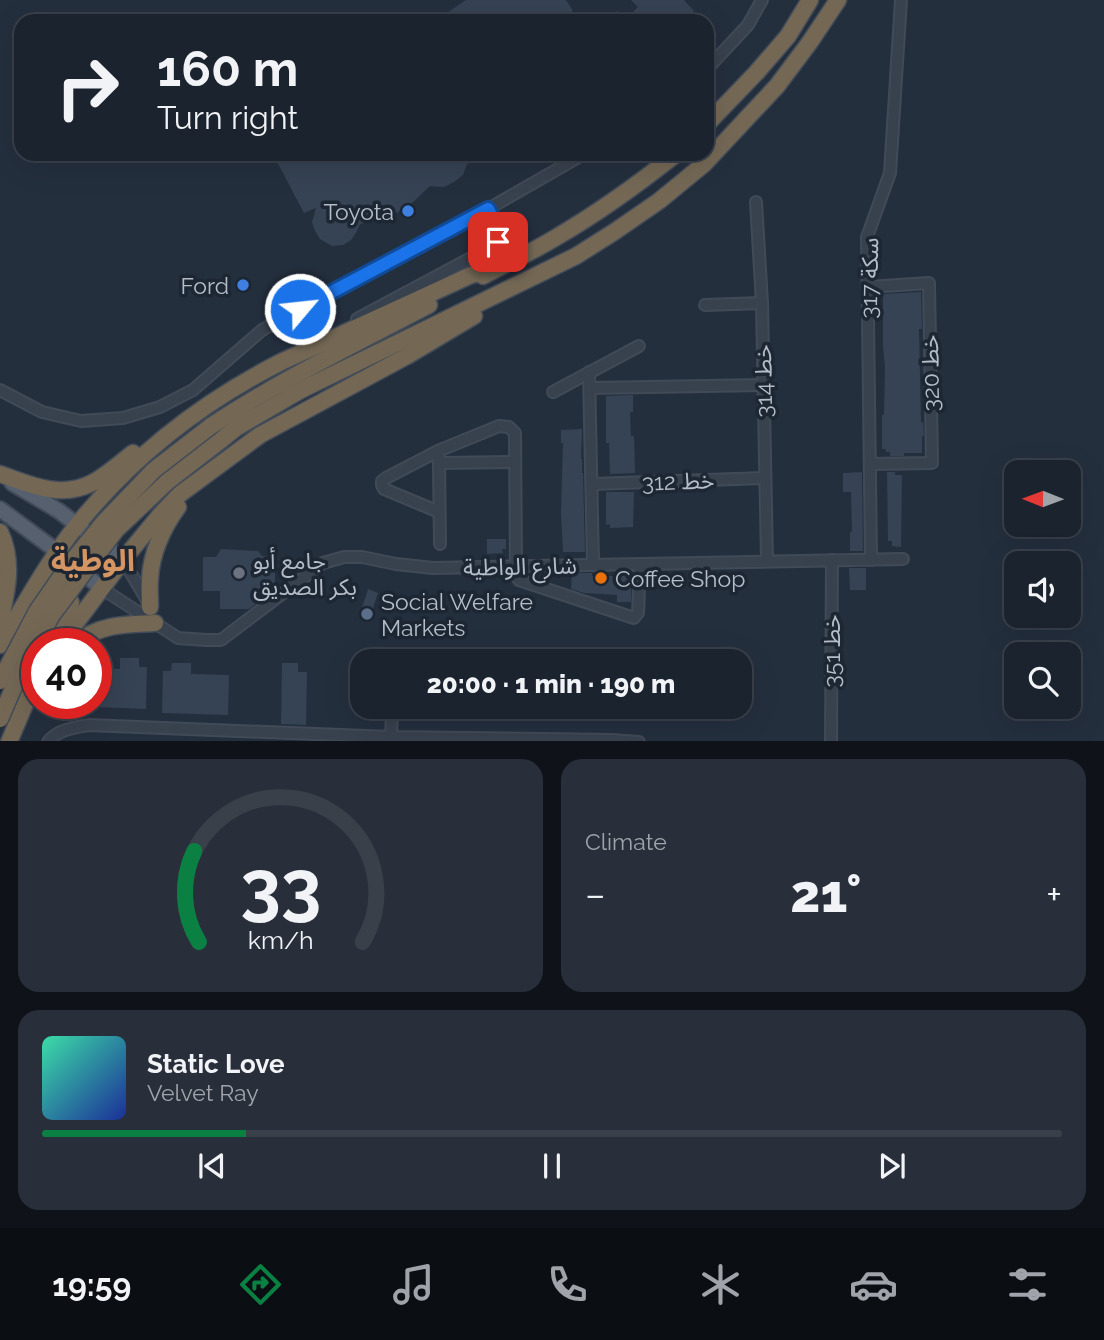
<!DOCTYPE html>
<meta charset="utf-8">
<style>
body{margin:0;font-family:Raleway,"Noto Sans Arabic",sans-serif;background:#282f3a;color:#f1f3f6;height:100vh;display:flex;flex-direction:column;font-size:26px;white-space:nowrap}
*{box-sizing:border-box;margin:0}
p{font-size:23px;color:#a0a4aa}
.icon{flex:none;width:38px;height:38px;fill:none;stroke:currentColor;stroke-width:2;stroke-linecap:round;stroke-linejoin:round}
.map{position:relative;height:741px;overflow:hidden}
.sheet{display:flex;flex-direction:column;gap:18px;padding:18px;background:#0f1319;flex:1}
.sheet>*{flex:none}
.hud{position:absolute;left:14px;top:14px;width:700px;height:147px;border-radius:21px;box-shadow:0 7px 28px #0002,0 0 0 2px #39404a;background:#1b232e;color:#f1f3f6;overflow:hidden}
.needle{width:46px;rotate:271deg}
.tools{position:absolute;left:1004px;top:460px;display:grid;gap:14px}
.tools a{display:grid;place-items:center;width:77px;height:77px;border-radius:14px;background:#1b232e;box-shadow:0 7px 28px #0002,0 0 0 2px #39404a;font-size:35px}
.speed{position:absolute;left:21px;top:628px;display:flex;gap:14px;font-size:35px;font-weight:700;text-align:center}
.speed>*{display:grid;place-content:center;width:91px;height:91px;border-radius:50%;background:#1b232e;box-shadow:0 7px 28px #0002,0 0 0 2px #39404a;line-height:1}
.speed .limit{border:10px solid #d22;background:#fff;color:#111}
.pin{position:absolute;display:grid;place-items:center;width:60px;height:60px;color:#fff;margin:-30px;border-radius:14px;box-shadow:0 4px 10px #0006}
.me{position:absolute;width:77px;margin:-38px;rotate:62deg;stroke-linejoin:round;filter:drop-shadow(0 0 5px #0008)}
.turn{display:flex;align-items:center;gap:24px;height:147px;padding:0 28px;font-size:32px}
.turn .icon{width:91px;height:91px;stroke-width:2.5}
.turn b{display:block;font-size:49px;line-height:60px}
.big{font-size:52px;font-weight:800;line-height:1.1}
.sheet .widget{flex:1;display:flex;flex-direction:column;justify-content:center;gap:10px;min-width:0;padding:0 24px;border-radius:21px;background:#282f3a}
.sheet .dial{align-items:center;gap:0}
.dial svg{height:182px;overflow:visible;fill:none;stroke:#39404a;stroke-width:7;stroke-linecap:round;text-anchor:middle}
.dial text{fill:#f1f3f6;stroke:none}
.song{display:flex;align-items:center;gap:21px}
.cover{width:84px;height:84px;border-radius:10px;background:linear-gradient(135deg,hsl(160 70% 55%),hsl(230 70% 35%))}
.played{height:7px;border-radius:4px;background:linear-gradient(90deg,#0b8043 20%,#39404a 20%)}
.keys{display:flex;justify-content:space-around;direction:ltr}
.heat{display:flex;justify-content:space-between;align-items:center;font-size:38px;direction:ltr}
.sheet .tiles{flex:1;display:grid;gap:18px;grid-template-columns:1fr 1fr}
.widget:last-child{grid-column:span 2}
.trip{position:absolute;left:350px;top:649px;width:402px;height:70px;border-radius:21px;background:#1b232e;box-shadow:0 7px 28px #0002,0 0 0 2px #39404a;font-weight:800;line-height:70px;text-align:center}
.tab-bar{display:flex;height:112px;justify-content:space-around;align-items:center;background:#0b0e12;color:#a0a4aa}
.tab-bar .icon{width:49px;height:49px}
.tab-bar .current{color:#0b8043}
.tab-bar b{font-size:32px;color:#f1f3f6}
.map>svg:first-child{display:block}
.building{fill:#364354}
.lines{fill:none;stroke-linecap:round;stroke-linejoin:round}
.minor-casing{stroke:#414a57;stroke-width:14}
.major-casing{stroke:#414a57;stroke-width:18}
.highway-casing{stroke:#434c59;stroke-width:19}
.minor{stroke:#38414e;stroke-width:10}
.major{stroke:#56606e;stroke-width:14}
.highway{stroke:#746855;stroke-width:16}
.highway-bridge-casing{stroke:#434c59;stroke-width:19;stroke-linecap:butt}
.highway-bridge{stroke:#746855;stroke-width:16}
.route-casing{stroke:#114b97;stroke-width:18}
.route{stroke:#1a73e8;stroke-width:12}
.shop-dot{fill:#3f7fe0;stroke:#1d2633;stroke-width:2.5}
.worship-dot{fill:#6b7280;stroke:#1d2633;stroke-width:2.5}
.food-dot{fill:#e8710a;stroke:#1d2633;stroke-width:2.5}
.service-dot{fill:#5c6f8a;stroke:#1d2633;stroke-width:2.5}
.labels{text-anchor:middle;dominant-baseline:central;stroke-width:7;stroke-linejoin:round;paint-order:stroke}
.poi-label{font-size:23px;fill:#b4bcc9;stroke:#1d2633;text-anchor:start}
.street-label{font-size:23px;fill:#b4bcc9;stroke:#1d2633}
.district-label{font-size:30px;font-weight:bold;fill:#d59563;stroke:#1d2633}
</style>
<div class="map">
<svg width="1104" height="742" viewBox="0 0 1104 742">
<rect width="100%" height="100%" fill="#242f3e"/>
<g class="building">
<polygon points="466,0 566,0 573,11 559,21 435,21"/>
<polygon points="631,0 684,0 694,11 682,21 606,21 617,11 625,20 638,7"/>
<polygon points="273,154 490,154 490,157 467,164 463,175 454,182 444,187 430,186 409,206 387,218 360,224 356,233 351,240 343,245 332,246 320,239 315,231 312,222 316,208 304,213"/>
<polygon points="921,292 922,329 919,329 921,422 923,422 924,436 922,436 922,453 904,453 904,456 890,456 890,452 886,452 886,449 882,449 882,415 884,415 885,367 883,347 883,294"/>
<polygon points="633,395 633,412 630,412 631,436 634,436 635,473 610,474 609,443 606,443 606,396"/>
<polygon points="582,429 581,459 582,459 582,473 583,473 585,552 563,552 561,512 563,443 561,443 561,430"/>
<polygon points="862,472 863,551 850,551 850,532 852,532 851,492 843,492 843,473"/>
<polygon points="887,472 895,472 895,475 902,475 901,547 892,546 892,541 888,541"/>
<polygon points="606,492 634,492 633,527 610,528 610,524 606,525"/>
<polygon points="487,539 506,539 506,549 502,549 503,553 487,554"/>
<polygon points="221,549 258,551 262,556 275,556 275,589 257,590 257,603 249,609 220,609 220,591 203,591 203,557 216,557"/>
<polygon points="849,568 866,568 866,590 850,590"/>
<polygon points="572,573 592,573 592,576 616,576 616,575 631,575 631,602 617,602 617,595 584,593 571,589"/>
<polygon points="368,589 378,593 370,617 360,614"/>
<polygon points="120,658 139,658 139,667 147,667 146,709 96,707 96,668 120,669"/>
<polygon points="172,663 191,663 191,674 229,675 228,715 162,713 163,671 171,671"/>
<polygon points="282,663 298,663 298,672 307,672 306,725 281,724"/>
</g>
<g class="lines">
<g class="minor-casing">
<g id="minor">
<polyline points="707,69 748,25 762,0"/>
<polyline points="756,202 762,303 767,561"/>
<polyline points="868,287 929,283 932,463 870,464"/>
<polyline points="705,305 762,303"/>
<path d="M357,319l138,-74c9,-13 0,-24 -7,-36"/>
<polyline points="589,372 593,564"/>
<polyline points="590,388 764,385"/>
<polyline points="0,390 42,412 81,421 123,418 160,407 193,390 262,330 488,209 584,154"/>
<polyline points="553,392 639,346"/>
<polyline points="438,451 439,463 440,544"/>
<polyline points="439,463 515,462"/>
<polyline points="592,484 765,478"/>
<polyline points="439,512 384,489 382,485 382,481 386,478 438,451 499,426 509,427 515,433 516,566 517,577 519,580 634,618 638,613 640,564"/>
<polyline points="123,560 148,602"/>
<polyline points="871,560 867,237 890,173 901,0"/>
<polyline points="101,588 178,638 206,640 221,640 323,563 344,557 362,557 396,564 433,568 903,559"/>
<path d="M48,742c10,-13 26,-14 41,-17l302,12 221,3 27,2"/>
<polyline points="391,742 392,707"/>
<polyline points="831,742 832,560"/>
</g>
</g>
<g class="major-casing">
<g id="major">
<polyline points="12,483 59,511 123,560"/>
<polyline points="0,509 58,552 101,588"/>
</g>
</g>
<g class="highway-casing">
<g id="highway">
<polyline points="707,124 757,72 788,36 810,0"/>
<path d="M483,276c24,-13 49,-24 72,-38 43,-25 82,-53 121,-84"/>
<path d="M211,426c69,-46 145,-82 218,-121"/>
<polyline points="220,441 236,428 301,390 576,256 614,232 659,201 704,164 777,86 810,42 838,0"/>
<path d="M0,474c31,11 60,25 92,9 14,-7 28,-20 41,-30"/>
<path d="M0,532c14,29 7,60 0,90"/>
<path d="M150,607c0,-9 -1,-19 0,-28 1,-25 13,-52 28,-72"/>
<path d="M54,639l17,-36c-2,-8 -5,-13 -12,-17"/>
<polyline points="60,644 123,560 160,515 180,494 260,435 407,356 474,316"/>
<path d="M76,644c21,-20 52,-20 79,-21"/>
<path d="M0,645c25,-41 48,-84 78,-121 55,-68 126,-123 203,-162l190,-87 21,-4"/>
<polyline points="9,742 37,676"/>
</g>
</g>
<use href="#minor" class="minor"/>
<use href="#major" class="major"/>
<use href="#highway" class="highway"/>
<g class="highway-bridge-casing">
<g id="highway-bridge">
<polyline points="0,681 37,611 69,565 104,522 154,470 211,426"/>
<polyline points="0,719 19,675 52,615 116,530 167,482 220,441"/>
</g>
</g>
<use href="#highway-bridge" class="highway-bridge"/>
</g>
<g class="lines">
<g class="route-casing">
<polyline id="route" points="300,309 488,209 499,231 498,242"/>
</g>
<use href="#route" class="route"/>
</g>
<g class="shop-dot">
<circle cx="408" cy="211" r="7"/>
<circle cx="243" cy="285" r="7"/>
</g>
<circle class="worship-dot" cx="239" cy="573" r="7"/>
<circle class="food-dot" cx="601" cy="578" r="7"/>
<circle class="service-dot" cx="367" cy="614" r="7"/>
<g class="labels">
<g class="poi-label">
<text x="394" y="211" text-anchor="end">Toyota</text>
<text x="229" y="285" text-anchor="end">Ford</text>
<text x="253" y="560">جامع أبو<tspan x="253" dy="26">بكر الصديق</tspan></text>
<text x="615" y="578">Coffee Shop</text>
<text x="381" y="601">Social Welfare<tspan x="381" dy="26">Markets</tspan></text>
</g>
<g class="street-label">
<text transform="translate(869 278) rotate(-89)">سكة 317</text>
<text transform="translate(930 373) rotate(-91)">خط 320</text>
<text transform="translate(763 381) rotate(-91)">خط 314</text>
<text transform="translate(678 481) rotate(-2)">خط 312</text>
<text transform="translate(520 566) rotate(-1)">شارع الواطية</text>
<text transform="translate(831 651) rotate(-90)">خط 351</text>
</g>
<g class="district-label">
<text x="93" y="560">الوطية</text>
</g>
</g>
</svg>
<div class="tools">
<a><svg class="needle" viewBox="-14 -14 28 28"><path d="M0-13l5 13h-10z" fill="#e53935"/><path d="M0 13l5-13h-10z" fill="#a0a4aa"/></svg></a>
<a><svg class="icon" aria-label="sound" viewBox="0 0 24 24"><path d="M4 9h4l5-4v14l-5-4H4zM17 9q2 3 0 6"/></svg></a>
<a><svg class="icon" aria-label="search" viewBox="0 0 24 24"><circle cx="10" cy="10" r="6"/><path d="M15 15l6 6"/></svg></a>
</div>
<div class="speed"><div class="limit">40</div></div>
<div class="pin" style="left:498px;top:242px;background:#d93025"><svg class="icon" aria-label="arrive" viewBox="0 0 24 24"><path d="M6 21V4h12l-3 4 3 4H6"/></svg></div>
<svg class="me" style="left:300px;top:309px" viewBox="-20 -20 40 40"><circle r="17" fill="#1a73e8" stroke="#fff" stroke-width="3"/><path d="M0-11L8 9 0 5-8 9z" fill="#fff"/></svg>
<div class="trip">20:00 · 1 min · 190 m</div>
<div class="hud">
<div class="turn"><svg class="icon" aria-label="right" viewBox="0 0 24 24"><path d="M7 20v-9h11M14 6l5 5-5 5"/></svg><div><b>160 m</b>Turn right</div></div>
</div>
</div>
<section class="sheet">
<div class="tiles">
<div class="widget dial"><svg viewBox="0 0 100 80">
<path d="M14 69A42 42 0 1 1 86 69"/>
<path d="M14 69A42 42 0 0 1 12 29" stroke="#0b8043"/>
<text x="50" y="56" font-size="32" font-weight="700">33</text>
<text x="50" y="72" font-size="11">km/h</text>
</svg></div>
<div class="widget"><p>Climate</p>
<div class="heat"><a>−</a><b class="big">21°</b><a>+</a></div>
</div>
<div class="widget">
<div class="song"><i class="cover"></i><div><b>Static Love</b><p>Velvet Ray</p></div></div>
<div class="played"></div>
<div class="keys"><svg class="icon" aria-label="previous" viewBox="0 0 24 24"><path d="M18 5L8 12l10 7zM5 5v14"/></svg><svg class="icon" aria-label="pause" viewBox="0 0 24 24"><path d="M8 5v14M16 5v14"/></svg><svg class="icon" aria-label="next" viewBox="0 0 24 24"><path d="M6 5l10 7-10 7zM19 5v14"/></svg></div>
</div>
</div>
</section>
<nav class="tab-bar">
<b>19:59</b>
<svg class="icon current" aria-label="directions" viewBox="0 0 24 24"><path d="M12 3l9 9-9 9-9-9zM9 14v-3h6M13 9l2 2-2 2"/></svg>
<svg class="icon" aria-label="music" viewBox="0 0 24 24"><path d="M9 18V5l10-2v13"/><circle cx="6" cy="18" r="3"/><circle cx="16" cy="16" r="3"/></svg>
<svg class="icon" aria-label="phone" viewBox="0 0 24 24"><path d="M5 4h4l2 5-3 2q2 4 5 5l2-3 5 2v4C11 20 4 13 5 4z"/></svg>
<svg class="icon" aria-label="climate" viewBox="0 0 24 24"><path d="M12 3v18M4 7l16 10M4 17L20 7"/></svg>
<svg class="icon" aria-label="car" viewBox="0 0 24 24"><path d="M5 17H2v-5l4-1 3-4h7l3 4 3 1v5h-3M9 17h6M6 11h13"/><circle cx="7" cy="17" r="2"/><circle cx="17" cy="17" r="2"/></svg>
<svg class="icon" aria-label="filters" viewBox="0 0 24 24"><path d="M4 7h16M4 17h16"/><circle cx="9" cy="7" r="2"/><circle cx="15" cy="17" r="2"/></svg>
</nav>
